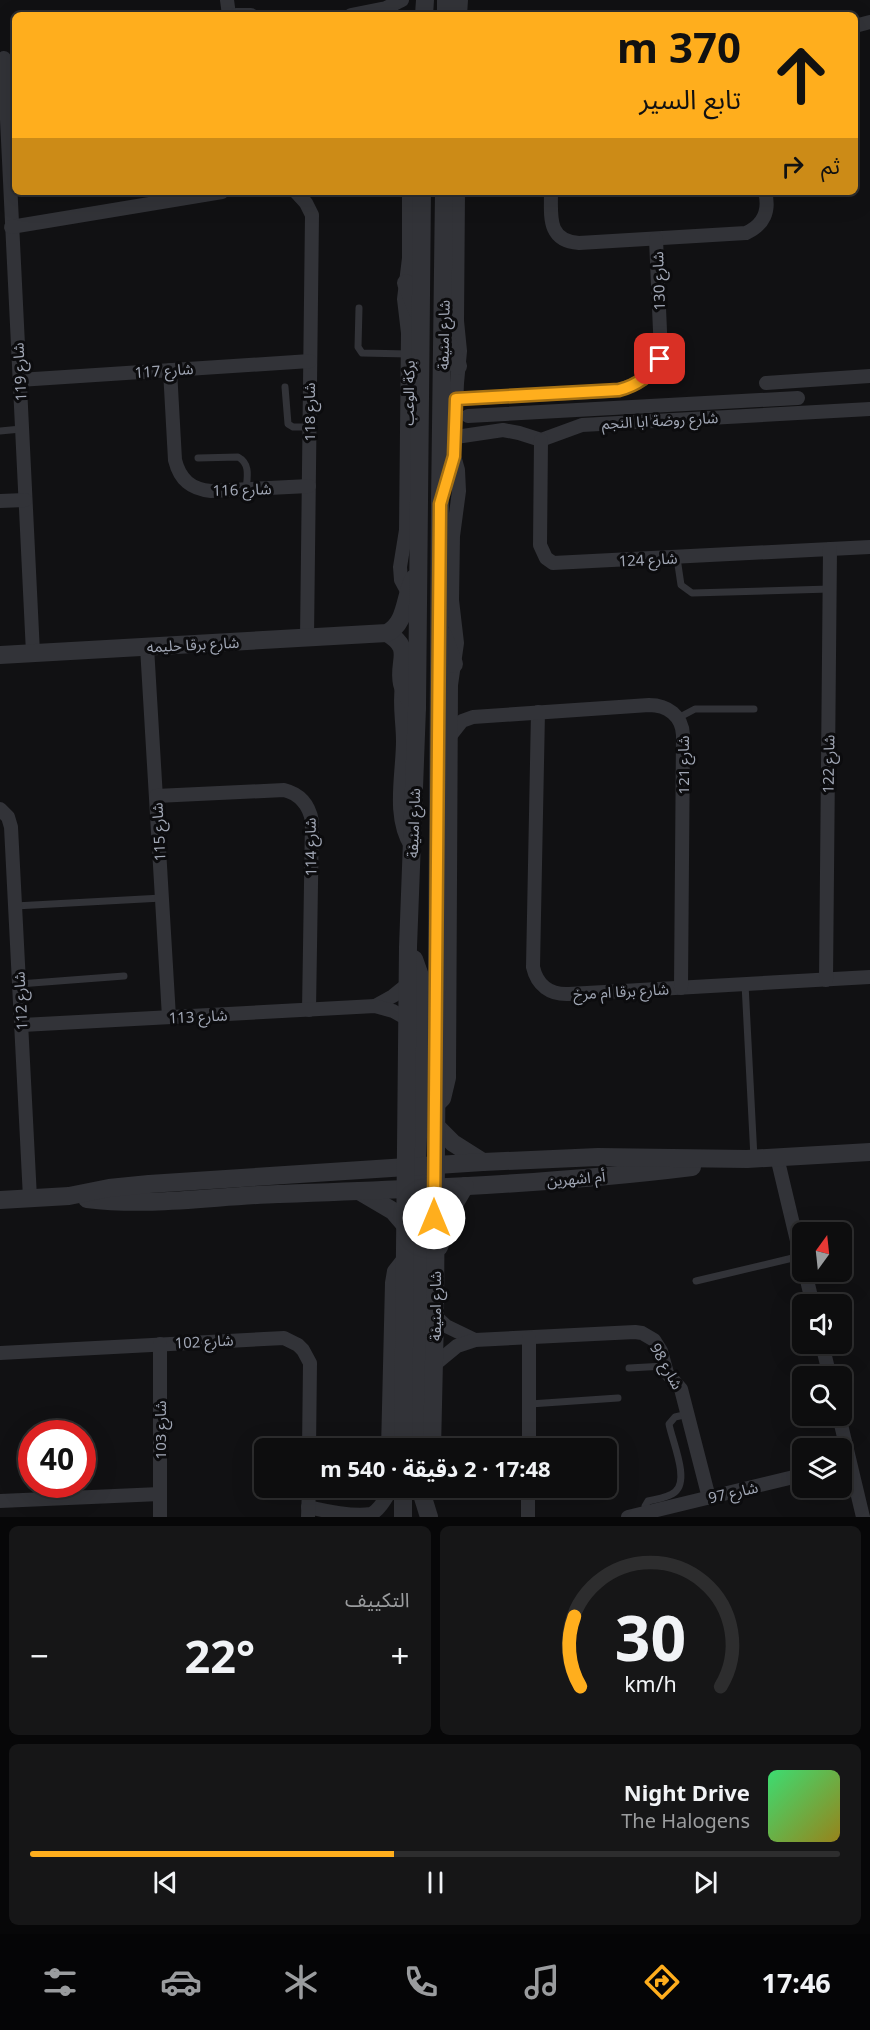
<!DOCTYPE html>
<html lang="ar">
<meta charset="utf-8">
<style>
body{margin:0;font-family:"Noto Sans","Noto Sans Arabic",sans-serif;background:#161617;color:#f1f3f6;direction:rtl;height:100vh;display:flex;flex-direction:column;font-size:22px;white-space:nowrap}
*{box-sizing:border-box;margin:0}
p{font-size:20px;color:#9a9c9e}
.icon{flex:none;width:33px;height:33px;fill:none;stroke:currentColor;stroke-width:2;stroke-linecap:round;stroke-linejoin:round}
.map{position:relative;height:1517px;overflow:hidden;direction:ltr}
.sheet{display:flex;flex-direction:column;gap:9px;padding:9px;background:#070708;flex:1}
.sheet>*{flex:none}
.guide{position:absolute;left:12px;top:12px;width:846px;height:183px;border-radius:9px;box-shadow:0 6px 24px #0002,0 0 0 2px #2d2d2e;direction:rtl;background:#ffae1d;color:#111;overflow:hidden}
.needle{width:39px;rotate:15deg}
.tools{position:absolute;left:792px;top:1222px;display:grid;gap:12px}
.tools a{display:grid;place-items:center;width:60px;height:60px;border-radius:9px;background:#0d0d0e;box-shadow:0 6px 24px #0002,0 0 0 2px #2d2d2e;font-size:30px}
.speed{position:absolute;left:18px;top:1420px;display:flex;gap:12px;font-size:30px;font-weight:700;text-align:center}
.speed>*{display:grid;place-content:center;width:78px;height:78px;border-radius:50%;background:#0d0d0e;box-shadow:0 6px 24px #0002,0 0 0 2px #2d2d2e;line-height:1}
.speed .limit{border:9px solid #d22;background:#fff;color:#111}
.pin{position:absolute;display:grid;place-items:center;width:51px;height:51px;color:#fff;margin:-26px;border-radius:12px;box-shadow:0 3px 9px #0006}
.me{position:absolute;width:66px;margin:-33px;rotate:0deg;stroke-linejoin:round;filter:drop-shadow(0 0 4px #0008)}
.turn{display:flex;align-items:center;gap:21px;height:126px;padding:0 18px;font-size:27px}
.turn .icon{width:78px;height:78px;stroke-width:2.5}
.turn b{display:block;font-size:42px;line-height:51px}
.then{display:flex;align-items:center;height:57px;padding:0 18px;background:#0003;gap:12px;font-size:22px}
.big{font-size:45px;font-weight:700;line-height:1.1}
.sheet .widget{flex:1;display:flex;flex-direction:column;justify-content:center;gap:9px;min-width:0;padding:0 21px;border-radius:9px;background:#161617}
.sheet .dial{align-items:center;gap:0}
.dial svg{height:156px;overflow:visible;fill:none;stroke:#2d2d2e;stroke-width:7;stroke-linecap:round;text-anchor:middle}
.dial text{fill:#f1f3f6;stroke:none}
.song{display:flex;align-items:center;gap:18px}
.cover{width:72px;height:72px;border-radius:9px;background:linear-gradient(135deg,hsl(140 70% 55%),hsl(50 70% 35%))}
.played{height:6px;border-radius:3px;background:linear-gradient(90deg,#ffae1d 45%,#2d2d2e 45%)}
.keys{display:flex;justify-content:space-around;direction:ltr}
.heat{display:flex;justify-content:space-between;align-items:center;font-size:33px;direction:ltr}
.sheet .tiles{flex:1;display:grid;gap:9px;grid-template-columns:1fr 1fr}
.widget:last-child{grid-column:span 2}
.trip{position:absolute;left:254px;top:1438px;width:363px;height:60px;border-radius:9px;background:#0d0d0e;box-shadow:0 6px 24px #0002,0 0 0 2px #2d2d2e;font-weight:700;line-height:60px;text-align:center;direction:rtl}
.dock{display:flex;height:96px;justify-content:space-around;align-items:center;background:#050506;color:#9a9c9e}
.dock .icon{width:42px;height:42px}
.dock .active{color:#ffae1d}
.dock b{font-size:27px;color:#f1f3f6}
.map>svg:first-child{display:block}
.lines{fill:none;stroke-linecap:round;stroke-linejoin:round}
.service{stroke:#323338;stroke-width:7}
.minor{stroke:#323338;stroke-width:14}
.tertiary{stroke:#323338;stroke-width:18}
.route-casing{stroke:#a67113;stroke-width:15}
.route{stroke:#ffae1d;stroke-width:10}
.labels{text-anchor:middle;dominant-baseline:central;stroke-width:6;stroke-linejoin:round;paint-order:stroke}
.street-label{font-size:15px;fill:#a1a7b5;stroke:#0c0c0e}
</style>
<div class="map">
<svg width="870" height="1517" viewBox="0 0 870 1517">
<rect width="100%" height="100%" fill="#111113"/>
<g class="lines">
<g class="service">
<polyline points="359,308 358,347 362,353 408,354"/>
<polyline points="285,387 288,424 293,427 309,427"/>
<polyline points="0,431 21,429"/>
<path d="M198,458l40,-1c13,7 9,21 8,33"/>
<polyline points="677,558 681,585 692,593 830,589"/>
<polyline points="678,718 695,709 754,709"/>
<polyline points="15,906 162,898"/>
<polyline points="19,984 124,976"/>
<polyline points="745,984 754,1158"/>
<polyline points="696,1281 801,1256"/>
<polyline points="629,1368 665,1366"/>
<polyline points="530,1404 618,1398"/>
<path d="M646,1513l-1,-7 3,-5c8,-2 20,-3 27,-9 15,-12 -3,-51 -6,-68l6,-7 13,-3"/>
</g>
<g class="minor">
<polyline points="227,0 229,15"/>
<polyline points="236,15 251,15"/>
<polyline points="351,15 386,8 402,0"/>
<polyline points="460,15 461,0"/>
<polyline points="855,26 870,22"/>
<polyline points="4,58 33,653"/>
<polyline points="296,192 306,203 312,215 307,638"/>
<path d="M551,192c0,24 -4,49 28,51l167,-10c18,-8 24,-22 19,-41"/>
<polyline points="11,227 222,192"/>
<path d="M170,370l5,90c5,20 16,29 36,31l98,-5"/>
<polyline points="19,380 310,361"/>
<polyline points="766,383 870,376"/>
<path d="M456,399l154,-8c20,-2 48,-15 51,-37l-5,-115"/>
<polyline points="468,416 798,398"/>
<polyline points="456,437 503,430 519,433 541,440 582,425 870,409"/>
<polyline points="541,440 540,545 546,558 553,563 870,547"/>
<polyline points="0,501 25,500"/>
<polyline points="408,593 401,580 400,567 406,530 408,333 404,299 409,258 409,192"/>
<polyline points="147,647 169,1017"/>
<path d="M402,686c-3,19 1,36 1,55 0,33 -11,75 8,105"/>
<path d="M538,712l-5,255c4,18 17,28 36,27l301,-17"/>
<path d="M451,735l11,-14 11,-4 176,-12c19,0 33,11 34,30l-2,253"/>
<path d="M156,796l128,-6c16,4 25,15 28,31l-3,189"/>
<polyline points="0,809 8,817 11,827 30,1198"/>
<polyline points="826,980 830,549"/>
<polyline points="375,1006 393,996 409,983"/>
<polyline points="22,1025 375,1006 393,1011 409,1020"/>
<polyline points="435,1108 444,1099 449,1078 451,685 457,643 452,600 453,536 459,491 458,470 454,456 457,383 460,351 457,321 458,192"/>
<polyline points="777,1157 802,1262"/>
<polyline points="805,1272 813,1305"/>
<polyline points="435,1316 446,1326 475,1340"/>
<polyline points="822,1344 830,1377"/>
<polyline points="0,1353 284,1338 298,1345 303,1350 310,1363 309,1449"/>
<polyline points="434,1365 457,1346 475,1340 635,1332 642,1333 654,1340 661,1351 667,1373 681,1389 709,1498"/>
<polyline points="839,1416 863,1517"/>
<polyline points="388,1449 392,1283 394,1271 405,1257"/>
<polyline points="529,1449 529,1338"/>
<polyline points="528,1488 528,1517"/>
<polyline points="0,1501 160,1494"/>
<path d="M308,1507c18,4 45,10 63,7 9,-4 16,-18 21,-26"/>
<polyline points="160,1517 160,1344"/>
<polyline points="308,1517 309,1488"/>
<polyline points="628,1517 802,1475"/>
</g>
<g class="tertiary">
<polyline points="424,15 425,0"/>
<polyline points="446,15 446,0"/>
<polyline points="406,283 418,312"/>
<polyline points="445,337 458,366"/>
<path d="M387,633c27,16 10,27 15,51 2,10 8,17 15,24"/>
<polyline points="443,635 454,664"/>
<path d="M0,655l387,-22c20,-10 17,-36 27,-55"/>
<polyline points="414,959 420,976 423,997 417,1166 420,1175"/>
<polyline points="435,1125 453,1143 483,1162"/>
<polyline points="416,1178 420,1199 417,1449"/>
<polyline points="359,1191 393,1211 405,1225"/>
<path d="M87,1199c64,8 128,-3 191,-5 138,-5 277,-10 414,-27"/>
<polyline points="0,1200 69,1196 109,1188 149,1184 483,1162 598,1157 747,1159 870,1152"/>
<polyline points="439,1247 455,1203 465,1186"/>
<polyline points="403,1449 408,947 417,708 422,192"/>
<polyline points="432,1449 435,1316 440,504 444,192"/>
<polyline points="403,1488 403,1517"/>
<polyline points="420,1488 429,1517"/>
</g>
</g>
<g class="lines">
<g class="route-casing">
<path id="route" d="M434,1218l6,-714 14,-48 2,-57 163,-9c16,-4 34,-15 41,-31"/>
</g>
<use href="#route" class="route"/>
</g>
<g class="labels">
<g class="street-label">
<text transform="translate(658 281) rotate(-92)">شارع 130</text>
<text transform="translate(443 335) rotate(-89)">شارع امنيفة</text>
<text transform="translate(164 370) rotate(-4)">شارع 117</text>
<text transform="translate(19 372) rotate(-93)">شارع 119</text>
<text transform="translate(408 393) rotate(-89)">بركة الوعب</text>
<text transform="translate(309 412) rotate(-90)">شارع 118</text>
<text transform="translate(660 420) rotate(-3)">شارع روضة ابا النجم</text>
<text transform="translate(242 489) rotate(-2)">شارع 116</text>
<text transform="translate(648 559) rotate(-3)">شارع 124</text>
<text transform="translate(193 644) rotate(-3)">شارع برقا حليمه</text>
<text transform="translate(828 764) rotate(-89)">شارع 122</text>
<text transform="translate(683 765) rotate(-90)">شارع 121</text>
<text transform="translate(413 823) rotate(-88)">شارع امنيفة</text>
<text transform="translate(158 832) rotate(-93)">شارع 115</text>
<text transform="translate(310 847) rotate(-91)">شارع 114</text>
<text transform="translate(621 991) rotate(-3)">شارع برقا ام مرخ</text>
<text transform="translate(20 1001) rotate(-93)">شارع 112</text>
<text transform="translate(198 1016) rotate(-3)">شارع 113</text>
<text transform="translate(576 1178) rotate(-5)">أم اشهرين</text>
<text transform="translate(435 1306) rotate(-90)">شارع امنيفة</text>
<text transform="translate(204 1341) rotate(-3)">شارع 102</text>
<text transform="translate(667 1366) rotate(61)">شارع 98</text>
<text transform="translate(160 1430) rotate(-90)">شارع 103</text>
<text transform="translate(733 1492) rotate(-13)">شارع 97</text>
</g>
</g>
</svg>
<div class="tools">
<a><svg class="needle" viewBox="-14 -14 28 28"><path d="M0-13l5 13h-10z" fill="#e53935"/><path d="M0 13l5-13h-10z" fill="#9a9c9e"/></svg></a>
<a><svg class="icon" aria-label="sound" viewBox="0 0 24 24"><path d="M4 9h4l5-4v14l-5-4H4zM17 9q2 3 0 6"/></svg></a>
<a><svg class="icon" aria-label="search" viewBox="0 0 24 24"><circle cx="10" cy="10" r="6"/><path d="M15 15l6 6"/></svg></a>
<a><svg class="icon" aria-label="layers" viewBox="0 0 24 24"><path d="M12 4l9 5-9 5-9-5zM3 14l9 5 9-5"/></svg></a>
</div>
<div class="speed"><div class="limit">40</div></div>
<div class="pin" style="left:660px;top:359px;background:#d93025"><svg class="icon" aria-label="arrive" viewBox="0 0 24 24"><path d="M6 21V4h12l-3 4 3 4H6"/></svg></div>
<svg class="me" style="left:434px;top:1218px" viewBox="-20 -20 40 40"><circle r="19" fill="#fff"/><path d="M0-13L10 11 0 6-10 11z" fill="#ffae1d"/></svg>
<div class="trip">17:48 · 2 دقيقة · 540 m</div>
<div class="guide">
<div class="turn"><svg class="icon" aria-label="ahead" viewBox="0 0 24 24"><path d="M12 20V5M6 11l6-6 6 6"/></svg><div><b>370 m</b>تابع السير</div></div>
<div class="then">ثم<svg class="icon" aria-label="right" viewBox="0 0 24 24"><path d="M7 20v-9h11M14 6l5 5-5 5"/></svg></div>
</div>
</div>
<section class="sheet">
<div class="tiles">
<div class="widget dial"><svg viewBox="0 0 100 80">
<path d="M14 69A42 42 0 1 1 86 69"/>
<path d="M14 69A42 42 0 0 1 11 33" stroke="#ffae1d"/>
<text x="50" y="56" font-size="32" font-weight="700">30</text>
<text x="50" y="72" font-size="11">km/h</text>
</svg></div>
<div class="widget"><p>التكييف</p>
<div class="heat"><a>−</a><b class="big">22°</b><a>+</a></div>
</div>
<div class="widget">
<div class="song"><i class="cover"></i><div><b>Night Drive</b><p>The Halogens</p></div></div>
<div class="played"></div>
<div class="keys"><svg class="icon" aria-label="previous" viewBox="0 0 24 24"><path d="M18 5L8 12l10 7zM5 5v14"/></svg><svg class="icon" aria-label="pause" viewBox="0 0 24 24"><path d="M8 5v14M16 5v14"/></svg><svg class="icon" aria-label="next" viewBox="0 0 24 24"><path d="M6 5l10 7-10 7zM19 5v14"/></svg></div>
</div>
</div>
</section>
<nav class="dock">
<b>17:46</b>
<svg class="icon active" aria-label="directions" viewBox="0 0 24 24"><path d="M12 3l9 9-9 9-9-9zM9 14v-3h6M13 9l2 2-2 2"/></svg>
<svg class="icon" aria-label="music" viewBox="0 0 24 24"><path d="M9 18V5l10-2v13"/><circle cx="6" cy="18" r="3"/><circle cx="16" cy="16" r="3"/></svg>
<svg class="icon" aria-label="phone" viewBox="0 0 24 24"><path d="M5 4h4l2 5-3 2q2 4 5 5l2-3 5 2v4C11 20 4 13 5 4z"/></svg>
<svg class="icon" aria-label="climate" viewBox="0 0 24 24"><path d="M12 3v18M4 7l16 10M4 17L20 7"/></svg>
<svg class="icon" aria-label="car" viewBox="0 0 24 24"><path d="M5 17H2v-5l4-1 3-4h7l3 4 3 1v5h-3M9 17h6M6 11h13"/><circle cx="7" cy="17" r="2"/><circle cx="17" cy="17" r="2"/></svg>
<svg class="icon" aria-label="filters" viewBox="0 0 24 24"><path d="M4 7h16M4 17h16"/><circle cx="9" cy="7" r="2"/><circle cx="15" cy="17" r="2"/></svg>
</nav>
